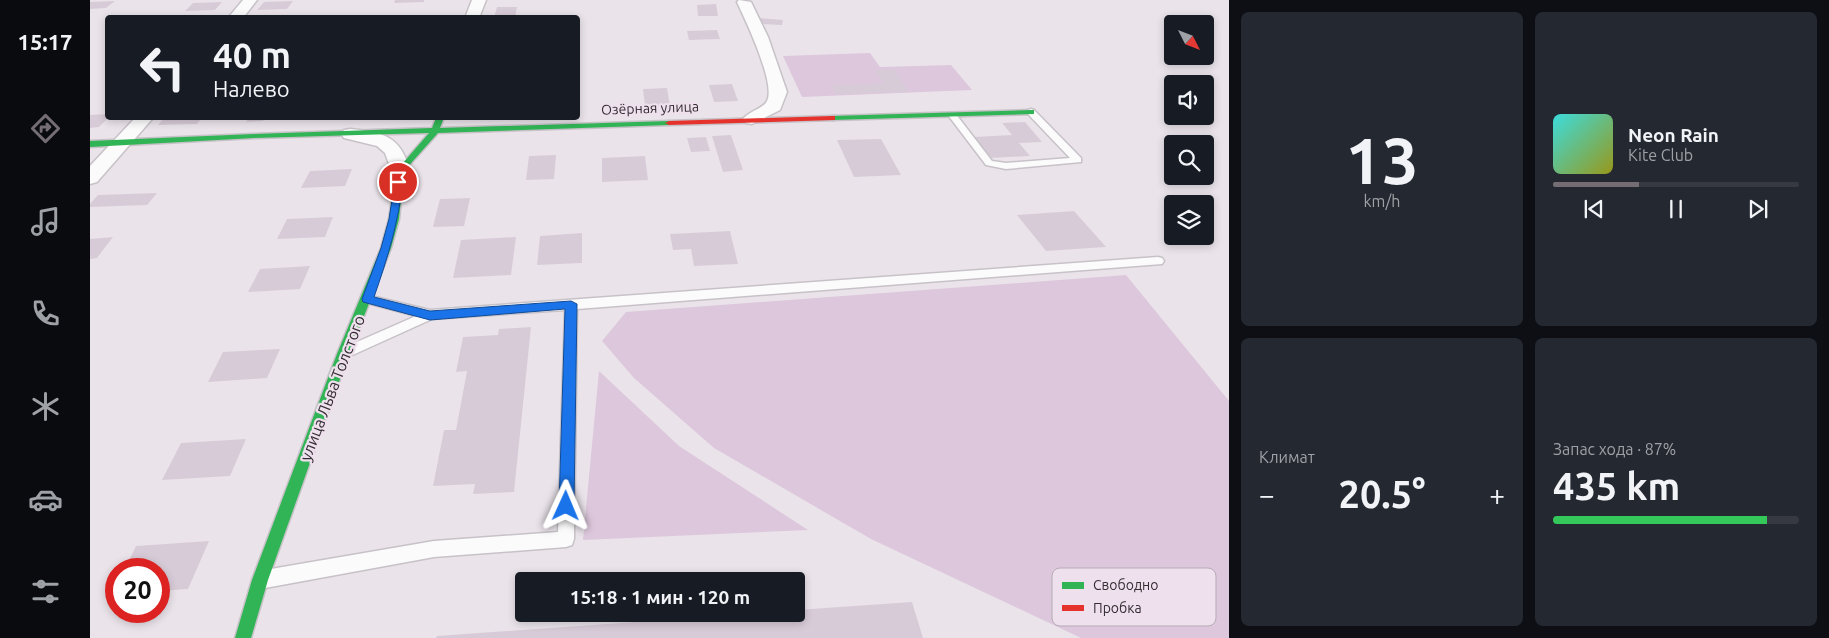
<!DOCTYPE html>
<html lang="ru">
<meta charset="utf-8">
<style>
body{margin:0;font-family:Ubuntu,sans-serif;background:#242831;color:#f1f3f6;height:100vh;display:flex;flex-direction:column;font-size:19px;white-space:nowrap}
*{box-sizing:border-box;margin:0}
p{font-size:16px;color:#9ea1a6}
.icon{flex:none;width:28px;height:28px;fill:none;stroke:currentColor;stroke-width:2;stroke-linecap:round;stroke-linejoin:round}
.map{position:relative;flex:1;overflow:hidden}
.drawer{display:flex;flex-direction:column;gap:12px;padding:12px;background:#0d0f14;width:600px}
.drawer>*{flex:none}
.guide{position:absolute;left:15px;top:15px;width:475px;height:105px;border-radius:5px;box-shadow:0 2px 8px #0003;background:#171b24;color:#f1f3f6;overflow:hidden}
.needle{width:32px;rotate:132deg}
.tools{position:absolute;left:1074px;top:15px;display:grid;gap:10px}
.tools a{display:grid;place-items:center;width:50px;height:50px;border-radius:5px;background:#171b24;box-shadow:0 2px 8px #0003;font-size:25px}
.speed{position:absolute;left:15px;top:558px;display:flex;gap:10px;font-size:25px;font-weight:700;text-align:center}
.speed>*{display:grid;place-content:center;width:65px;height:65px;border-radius:50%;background:#171b24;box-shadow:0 2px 8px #0003;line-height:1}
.speed .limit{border:8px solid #d22;background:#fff;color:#111}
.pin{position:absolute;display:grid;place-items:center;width:42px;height:42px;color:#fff;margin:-21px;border:2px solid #fff;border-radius:50%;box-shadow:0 1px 5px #0007}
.me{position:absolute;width:55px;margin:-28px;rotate:1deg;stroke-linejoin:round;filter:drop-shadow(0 0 4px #0008)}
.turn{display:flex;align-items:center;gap:18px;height:105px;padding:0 25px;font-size:22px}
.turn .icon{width:65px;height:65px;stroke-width:2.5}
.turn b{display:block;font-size:35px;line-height:42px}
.big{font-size:38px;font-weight:700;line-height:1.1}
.drawer .widget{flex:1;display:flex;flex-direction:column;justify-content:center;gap:8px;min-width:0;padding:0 18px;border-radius:8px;background:#242831}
.drawer .dial{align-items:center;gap:0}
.dial b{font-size:65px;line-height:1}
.song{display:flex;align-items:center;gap:15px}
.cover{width:60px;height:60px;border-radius:8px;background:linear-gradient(135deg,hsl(180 70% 55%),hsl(60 70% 35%))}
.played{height:5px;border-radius:2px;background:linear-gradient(90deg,#746e74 35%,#363941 35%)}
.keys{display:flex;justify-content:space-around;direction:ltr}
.heat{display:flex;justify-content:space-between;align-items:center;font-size:28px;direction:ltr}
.charge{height:8px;border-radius:4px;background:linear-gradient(90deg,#34c759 87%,#363941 0)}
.drawer .tiles{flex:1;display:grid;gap:12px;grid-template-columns:repeat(2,1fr)}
.trip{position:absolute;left:425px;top:572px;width:290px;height:50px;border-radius:5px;background:#171b24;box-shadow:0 2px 8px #0003;font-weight:700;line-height:50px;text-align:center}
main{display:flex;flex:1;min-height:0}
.tab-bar{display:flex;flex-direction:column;width:90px;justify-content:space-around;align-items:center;background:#090b0e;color:#9ea1a6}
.tab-bar .icon{width:35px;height:35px}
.tab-bar .selected{color:#746e74}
.tab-bar b{font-size:22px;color:#f1f3f6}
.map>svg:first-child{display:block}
.green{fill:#ddc7dc}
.building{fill:#d8cbd8}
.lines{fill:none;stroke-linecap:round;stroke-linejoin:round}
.lane-casing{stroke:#c7c2c7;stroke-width:3}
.street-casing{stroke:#c7c2c7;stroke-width:3}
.fast-casing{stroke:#c7c2c7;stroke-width:3}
.jam-casing{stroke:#c7c2c7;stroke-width:3}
.lane{fill:#fcfbfc;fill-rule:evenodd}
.street{fill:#fcfbfc;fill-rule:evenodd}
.fast{fill:#30b455;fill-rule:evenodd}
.jam{fill:#e5322d;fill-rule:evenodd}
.route{fill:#1a73e8;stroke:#114b97}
.labels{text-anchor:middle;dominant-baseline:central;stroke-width:4.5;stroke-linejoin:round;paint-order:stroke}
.far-street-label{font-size:14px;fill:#342e34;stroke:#eee0ed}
.street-label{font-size:16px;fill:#342e34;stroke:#eee0ed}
.key{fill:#eee0ed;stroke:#b6abb6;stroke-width:1}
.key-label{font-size:14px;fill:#342e34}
</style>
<main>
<nav class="tab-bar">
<b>15:17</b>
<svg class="icon selected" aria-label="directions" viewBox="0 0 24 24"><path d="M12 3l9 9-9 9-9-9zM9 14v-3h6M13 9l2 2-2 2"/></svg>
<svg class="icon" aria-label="music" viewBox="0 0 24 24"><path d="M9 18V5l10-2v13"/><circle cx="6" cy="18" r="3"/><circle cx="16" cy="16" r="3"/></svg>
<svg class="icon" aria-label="phone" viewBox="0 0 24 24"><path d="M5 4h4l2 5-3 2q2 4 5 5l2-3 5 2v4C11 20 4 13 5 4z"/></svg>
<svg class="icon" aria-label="climate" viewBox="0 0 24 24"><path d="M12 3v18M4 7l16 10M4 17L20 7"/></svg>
<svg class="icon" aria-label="car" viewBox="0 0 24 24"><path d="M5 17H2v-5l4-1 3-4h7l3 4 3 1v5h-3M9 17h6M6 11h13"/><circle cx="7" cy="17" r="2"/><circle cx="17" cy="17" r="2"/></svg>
<svg class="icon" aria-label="filters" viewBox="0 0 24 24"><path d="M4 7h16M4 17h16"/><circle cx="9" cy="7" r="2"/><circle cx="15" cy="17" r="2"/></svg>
</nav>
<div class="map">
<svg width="1139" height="638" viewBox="0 0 1139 638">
<rect width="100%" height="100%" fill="#eae4ea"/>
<g class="green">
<polygon points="780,53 790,67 861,65 882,90 712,97 693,56"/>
<polygon points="1036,275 1139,401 1139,638 991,638 781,539 624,448 544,378 512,341 536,312"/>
<polygon points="509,371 589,446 718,530 493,540"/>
</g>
<g class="building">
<polygon points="305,0 334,0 334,2 304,3"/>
<polygon points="25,1 16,8 0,9 0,2"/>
<polygon points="203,1 197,9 167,10 174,2"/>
<polygon points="132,2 125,10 95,11 103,3"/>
<polygon points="626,4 628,16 608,16 607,5"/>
<polygon points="407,7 427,7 425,18 404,18"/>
<polygon points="670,18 693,20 692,25 670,24"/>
<polygon points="627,30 630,39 599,40 597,31"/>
<polygon points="804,69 819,92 746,94 742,85 794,84 785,70"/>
<polygon points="642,84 648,101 624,102 619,85"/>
<polygon points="577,88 580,106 555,106 553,89"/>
<polygon points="18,114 18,118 9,127 0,128 0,115"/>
<polygon points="74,118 112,118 107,124 68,125"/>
<polygon points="159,118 175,118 173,121 156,122"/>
<polygon points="935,122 952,142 929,143 940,156 899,158 883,137 922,135 912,123"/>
<polygon points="641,135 653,170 633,172 622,136"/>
<polygon points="616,137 620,151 601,152 597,138"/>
<polygon points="791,139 811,175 764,177 747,140"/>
<polygon points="466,155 464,179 436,180 439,156"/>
<polygon points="555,156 558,180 512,182 512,158"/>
<polygon points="262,169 255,186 211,188 220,171"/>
<polygon points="67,193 57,205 0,207 0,204 8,195"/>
<polygon points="380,198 374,226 343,227 350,199"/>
<polygon points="984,211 1016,247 956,251 927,215"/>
<polygon points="243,217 235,237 187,239 197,219"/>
<polygon points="640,231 648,264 604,266 601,249 583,250 580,234"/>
<polygon points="492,233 492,263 447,265 450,236"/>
<polygon points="23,237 7,258 0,259 0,239"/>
<polygon points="426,237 421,275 363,278 371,240"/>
<polygon points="220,266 210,289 158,292 170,269"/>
<polygon points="441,327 424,492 383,494 385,484 343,486 354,430 366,430 377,371 366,372 373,337 408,335 409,329"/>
<polygon points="190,349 177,378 118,382 133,352"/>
<polygon points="156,439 140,476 72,480 91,443"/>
<polygon points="119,541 98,589 69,591 69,569 35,569 46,546"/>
<polygon points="822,602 833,638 346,638 347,636 659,614 706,614 706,610"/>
</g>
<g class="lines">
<g class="lane-casing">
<g id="lane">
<polygon points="941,109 944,110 991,158 991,162 916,169 896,165 858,115 865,113 902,161 916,163 980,158 938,114 938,110"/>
<polygon points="1068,257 1072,258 1074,261 1072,264 487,309 484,539 482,545 476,547 344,557 175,588 169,585 166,579 169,573 175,570 344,541 468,532 475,310 342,319 256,358 251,357 249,353 251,349 326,316 273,302 271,299 273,296 277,295 340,310"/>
</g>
</g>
<g class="street-casing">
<g id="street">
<polygon points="153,0 167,0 153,18 138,18"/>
<polygon points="382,0 396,0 389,18 375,18"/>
<path d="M649,0l12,2 17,35 19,55 -7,18 -28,14 -6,-1 -3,-4c6,-8 20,-10 24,-18 9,-17 -21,-80 -30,-99z"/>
<polygon points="45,118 63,118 7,182 0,184 0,166"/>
<path d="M260,129c33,3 51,7 60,42l-3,4h-14l-8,-22 -8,-7 -33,-8 -3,-4 3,-4z"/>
</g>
</g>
<g class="fast-casing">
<g id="fast">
<polygon points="941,110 944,110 944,114 742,120 738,118 742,116"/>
<polygon points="346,118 353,120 350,128 579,121 583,123 579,125 348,133 314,171 309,219 301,248 259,354 178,580 161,638 145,638 162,580 247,354 291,248 299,219 306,171 339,133 164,138 0,147 0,141 164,134 342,128"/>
</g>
</g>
<g class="jam-casing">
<polygon id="jam" points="742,116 745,116 745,120 579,125 575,123 579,121"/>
</g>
<use href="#lane" class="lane"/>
<use href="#street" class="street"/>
<use href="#fast" class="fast"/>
<use href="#jam" class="jam"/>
</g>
<path class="route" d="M305,180l8,2c-5,42 -15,75 -29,115l56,14 141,-10 6,3 -3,202 -2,5 -6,2 -5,-2 -2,-5 6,-197 -135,11 -67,-18 -1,-3 19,-51 8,-29z"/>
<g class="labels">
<g class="far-street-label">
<text transform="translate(560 108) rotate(-2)">Озёрная улица</text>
</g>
<g class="street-label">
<text transform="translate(242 388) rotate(-69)">улица Льва Толстого</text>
</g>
</g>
<rect x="962" y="568" width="164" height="58" rx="8" class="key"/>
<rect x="972" y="582" width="22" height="7" fill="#30b455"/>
<rect x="972" y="605" width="22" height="6" fill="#e5322d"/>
<g class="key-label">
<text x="1003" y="590">Свободно</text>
<text x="1003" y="613">Пробка</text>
</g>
</svg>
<div class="tools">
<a><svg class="needle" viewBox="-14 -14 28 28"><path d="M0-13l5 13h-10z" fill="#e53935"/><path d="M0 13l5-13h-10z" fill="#9ea1a6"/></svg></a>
<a><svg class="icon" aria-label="sound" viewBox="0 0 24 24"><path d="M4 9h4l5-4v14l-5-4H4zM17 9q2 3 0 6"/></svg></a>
<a><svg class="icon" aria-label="search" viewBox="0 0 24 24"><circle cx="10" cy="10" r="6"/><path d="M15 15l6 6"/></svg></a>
<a><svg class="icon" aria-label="layers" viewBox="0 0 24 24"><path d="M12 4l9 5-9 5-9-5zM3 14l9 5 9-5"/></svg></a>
</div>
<div class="speed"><div class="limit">20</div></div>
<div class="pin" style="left:308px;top:182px;background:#d93025"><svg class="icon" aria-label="arrive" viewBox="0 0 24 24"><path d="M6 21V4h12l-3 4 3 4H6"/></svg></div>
<svg class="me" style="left:476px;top:506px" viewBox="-20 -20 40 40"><path d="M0-17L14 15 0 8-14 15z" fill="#1a73e8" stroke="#fff" stroke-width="4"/></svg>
<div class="trip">15:18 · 1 мин · 120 m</div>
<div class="guide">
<div class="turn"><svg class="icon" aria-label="left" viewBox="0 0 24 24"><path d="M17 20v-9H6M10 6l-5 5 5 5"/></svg><div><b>40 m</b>Налево</div></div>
</div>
</div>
<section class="drawer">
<div class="tiles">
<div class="widget dial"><b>13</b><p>km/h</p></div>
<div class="widget">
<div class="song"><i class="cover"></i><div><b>Neon Rain</b><p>Kite Club</p></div></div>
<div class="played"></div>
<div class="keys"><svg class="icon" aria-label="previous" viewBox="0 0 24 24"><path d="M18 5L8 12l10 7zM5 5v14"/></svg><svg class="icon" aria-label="pause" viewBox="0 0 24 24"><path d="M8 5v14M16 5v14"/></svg><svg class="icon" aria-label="next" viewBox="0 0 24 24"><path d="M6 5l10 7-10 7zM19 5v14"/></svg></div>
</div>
<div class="widget"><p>Климат</p>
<div class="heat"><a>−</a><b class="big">20.5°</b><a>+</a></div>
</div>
<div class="widget"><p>Запас хода · 87%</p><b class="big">435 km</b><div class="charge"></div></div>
</div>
</section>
</main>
